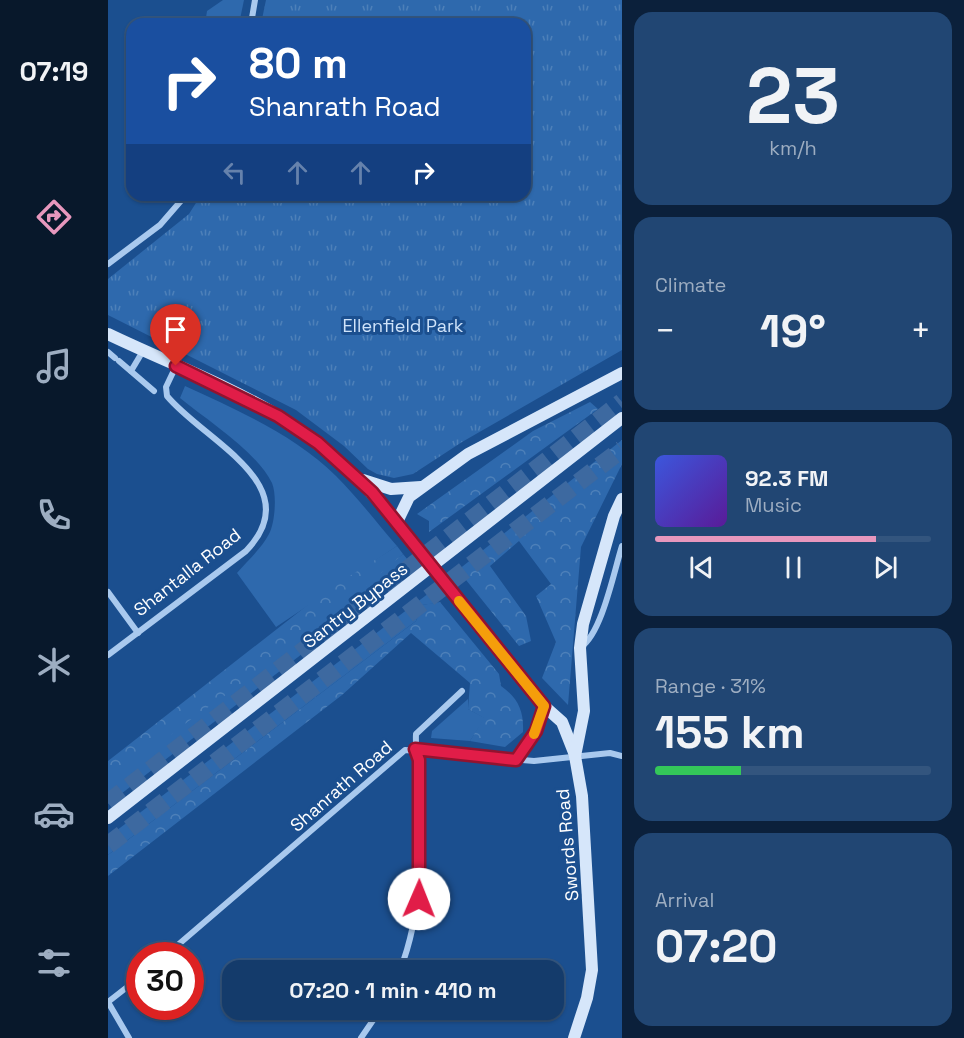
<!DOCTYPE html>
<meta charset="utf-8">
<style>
body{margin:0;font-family:"Space Grotesk",sans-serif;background:#214673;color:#f1f3f6;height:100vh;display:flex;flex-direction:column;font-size:22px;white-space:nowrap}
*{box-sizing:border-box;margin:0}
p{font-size:20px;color:#9dadc1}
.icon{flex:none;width:33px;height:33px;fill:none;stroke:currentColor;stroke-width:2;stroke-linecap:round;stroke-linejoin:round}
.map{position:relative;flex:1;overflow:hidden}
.sheet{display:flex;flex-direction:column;gap:12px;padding:12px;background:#0b203b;width:342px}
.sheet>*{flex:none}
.banner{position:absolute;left:18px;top:18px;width:405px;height:183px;border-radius:18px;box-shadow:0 2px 4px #0004,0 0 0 2px #33557e;background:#1a4fa0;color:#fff;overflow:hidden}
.speed{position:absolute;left:18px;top:942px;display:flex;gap:12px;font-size:30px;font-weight:700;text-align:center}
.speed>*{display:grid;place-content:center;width:78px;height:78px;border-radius:50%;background:#143b6b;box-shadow:0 2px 4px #0004,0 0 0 2px #33557e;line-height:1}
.speed .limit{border:9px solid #d22;background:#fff;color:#111}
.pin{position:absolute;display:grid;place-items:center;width:51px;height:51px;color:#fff;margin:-62px -26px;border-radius:50% 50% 50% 0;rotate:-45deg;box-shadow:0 0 6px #0007}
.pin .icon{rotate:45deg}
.me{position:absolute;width:66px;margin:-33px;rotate:1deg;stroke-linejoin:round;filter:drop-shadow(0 0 4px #0008)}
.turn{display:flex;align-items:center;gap:21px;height:126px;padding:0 24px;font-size:27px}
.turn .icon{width:78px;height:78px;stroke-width:2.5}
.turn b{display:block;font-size:42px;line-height:51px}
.lanes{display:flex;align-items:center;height:57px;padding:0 24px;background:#0003;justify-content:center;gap:30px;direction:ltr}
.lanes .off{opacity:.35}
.big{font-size:45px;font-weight:700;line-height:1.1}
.sheet .tile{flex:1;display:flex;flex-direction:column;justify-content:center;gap:9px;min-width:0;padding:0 21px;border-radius:18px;background:#214673}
.sheet .dial{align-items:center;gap:0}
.dial b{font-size:78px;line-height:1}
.song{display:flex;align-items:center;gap:18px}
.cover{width:72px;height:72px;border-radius:9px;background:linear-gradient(135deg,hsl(230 70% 55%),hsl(270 70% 35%))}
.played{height:6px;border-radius:3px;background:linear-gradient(90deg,#e797bd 80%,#33557e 80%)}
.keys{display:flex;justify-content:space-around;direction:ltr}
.heat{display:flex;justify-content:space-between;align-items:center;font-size:33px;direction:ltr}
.charge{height:9px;border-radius:4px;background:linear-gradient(90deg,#34c759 31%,#33557e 0)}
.trip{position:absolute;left:114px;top:960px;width:342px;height:60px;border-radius:18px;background:#143b6b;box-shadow:0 2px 4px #0004,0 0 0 2px #33557e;font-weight:700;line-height:60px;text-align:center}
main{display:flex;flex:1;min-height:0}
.menu{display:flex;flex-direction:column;width:108px;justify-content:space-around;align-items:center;background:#08182b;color:#9dadc1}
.menu .icon{width:42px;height:42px}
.menu .current{color:#e797bd}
.menu b{font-size:27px;color:#f1f3f6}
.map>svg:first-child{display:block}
.grass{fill:#2e69ad}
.forest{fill:url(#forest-crowns)}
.park{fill:url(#park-tufts)}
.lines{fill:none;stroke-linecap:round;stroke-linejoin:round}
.highway-tunnel{stroke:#3d69a0;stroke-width:18;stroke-dasharray:18 9;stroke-linecap:butt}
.street{stroke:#a9c9ee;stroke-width:6}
.secondary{stroke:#d6e6fa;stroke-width:12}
.secondary-bridge{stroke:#d6e6fa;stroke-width:12}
.route-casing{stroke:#92132f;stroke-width:15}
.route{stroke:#e11d48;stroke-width:10}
.slow{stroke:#f59e0b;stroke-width:10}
.labels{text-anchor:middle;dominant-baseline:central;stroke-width:6;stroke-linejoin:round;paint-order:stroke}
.park-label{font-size:18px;fill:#cfe3fa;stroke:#1b4f8f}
.street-label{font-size:18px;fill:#fff;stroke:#1b4f8f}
</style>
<main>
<nav class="menu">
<b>07:19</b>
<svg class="icon current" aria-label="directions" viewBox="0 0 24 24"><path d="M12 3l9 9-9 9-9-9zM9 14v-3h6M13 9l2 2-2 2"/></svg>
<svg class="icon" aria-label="music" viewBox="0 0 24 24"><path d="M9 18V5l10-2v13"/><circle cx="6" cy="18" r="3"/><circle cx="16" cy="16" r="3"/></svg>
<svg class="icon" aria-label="phone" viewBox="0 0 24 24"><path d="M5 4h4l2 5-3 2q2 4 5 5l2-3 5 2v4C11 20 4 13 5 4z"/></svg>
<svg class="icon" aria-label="climate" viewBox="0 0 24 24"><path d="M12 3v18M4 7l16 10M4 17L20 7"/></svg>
<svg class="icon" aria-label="car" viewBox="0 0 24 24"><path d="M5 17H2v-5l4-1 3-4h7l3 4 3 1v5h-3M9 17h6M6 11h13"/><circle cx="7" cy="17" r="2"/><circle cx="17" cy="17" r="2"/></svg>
<svg class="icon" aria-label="filters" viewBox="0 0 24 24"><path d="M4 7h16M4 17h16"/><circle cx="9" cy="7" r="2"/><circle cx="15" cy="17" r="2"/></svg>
</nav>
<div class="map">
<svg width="514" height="1038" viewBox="0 0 514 1038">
<defs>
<pattern id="forest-crowns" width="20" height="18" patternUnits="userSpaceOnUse" patternTransform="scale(1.5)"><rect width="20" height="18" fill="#2e69ad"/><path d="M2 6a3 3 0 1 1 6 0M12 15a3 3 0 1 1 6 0" fill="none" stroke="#4d80b9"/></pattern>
<pattern id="park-tufts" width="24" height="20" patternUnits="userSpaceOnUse" patternTransform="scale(1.5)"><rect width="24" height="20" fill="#2e69ad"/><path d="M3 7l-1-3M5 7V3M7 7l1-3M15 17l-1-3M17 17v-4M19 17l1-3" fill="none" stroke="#4d80b9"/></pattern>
</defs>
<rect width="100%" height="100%" fill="#1b4f8f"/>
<g class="grass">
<polygon points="115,0 136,0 131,24 97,24 99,11"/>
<path d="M77,386c52,24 110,49 151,90 22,22 41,47 61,70l-121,81 -39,-54c11,-13 24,-24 32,-39 6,-11 8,-39 3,-51 -16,-32 -64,-62 -92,-85z"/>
<polygon points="295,554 305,566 251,609 235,611 220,623 216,637 0,804 0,782"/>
<polygon points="321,593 329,603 314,605 308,621 0,855 0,837"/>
<polygon points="360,699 360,709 377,718 362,741 323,738 324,731"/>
</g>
<g class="forest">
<polygon points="482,402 490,409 321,532 321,521 309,514 425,431"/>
<polygon points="514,440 514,464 473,547 460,705 434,678 448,642 428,596 443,584 411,541 382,566 418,616 423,641 411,646 350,570"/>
<polygon points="289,546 295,554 190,645 86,717 0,783 0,761 215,593"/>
<path d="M332,602l59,72 2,12c17,12 23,25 22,46l-18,15 -35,-6 14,-23 -16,-9 2,-26 -59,-50 -69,62 -234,181v-21l308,-234 6,-16z"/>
</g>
<polygon class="park" points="158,0 514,0 514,350 354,442 305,474 286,478 269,474 260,469 236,446 188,410 0,315 0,279 81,214 93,195 417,195 417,24 153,24"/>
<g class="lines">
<g class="highway-tunnel">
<polyline points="0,803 514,402"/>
<polyline points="0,845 514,449"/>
</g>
<g class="street">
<polyline points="143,24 147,0"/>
<polyline points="0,264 52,225 78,195"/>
<polyline points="0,352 7,358"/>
<polyline points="11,361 46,391"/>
<polyline points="23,371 35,351"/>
<polyline points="0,592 30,633"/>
<path d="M473,647c21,-14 33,-76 41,-101"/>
<path d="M0,655l138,-104c64,-66 -42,-110 -79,-155l-1,-9 10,-21"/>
<polyline points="408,760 428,731 436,706"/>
<polyline points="57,956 297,750 426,761 502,753 514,756"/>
<path d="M292,970c24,-61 21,-126 19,-191 0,-15 -4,-29 -3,-45l46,-43"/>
<polyline points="0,1002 21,1038"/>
<polyline points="0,1002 32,977"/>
<polyline points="253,1038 272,1010"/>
</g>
<g class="secondary">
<path d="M0,334c56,27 116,49 169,81 55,33 98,79 137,128"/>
<polyline points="255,480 283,489 313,487"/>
<polyline points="289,522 301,497 360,454 514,373"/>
<polyline points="358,609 436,706 454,722 467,755"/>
<polyline points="0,818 514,418"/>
<polyline points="466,1038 479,998 484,970 474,796 467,756 476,711 472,648 475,624 506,516 514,499"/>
</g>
<polyline class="secondary-bridge" points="306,543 358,609"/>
</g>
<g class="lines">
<g class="route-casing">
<polyline id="route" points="68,366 170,416 210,443 264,492 436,706 428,731 408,760 307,749 311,760 311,899"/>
</g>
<use href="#route" class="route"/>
<polyline class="slow" points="351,601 436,706 426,734"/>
</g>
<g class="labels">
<g class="park-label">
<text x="295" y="325">Ellenfield Park</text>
</g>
<g class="street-label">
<text transform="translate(79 572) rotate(-38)">Shantalla Road</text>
<text transform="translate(247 605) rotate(-38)">Santry Bypass</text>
<text transform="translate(233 786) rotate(-41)">Shanrath Road</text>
<text transform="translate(459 845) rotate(-95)">Swords Road</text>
</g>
</g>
</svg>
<div class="speed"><div class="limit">30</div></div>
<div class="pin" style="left:68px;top:366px;background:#d93025"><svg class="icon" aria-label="arrive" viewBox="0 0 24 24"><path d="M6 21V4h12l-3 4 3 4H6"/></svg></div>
<svg class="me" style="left:311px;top:899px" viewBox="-20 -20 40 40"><circle r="19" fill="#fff"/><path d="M0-13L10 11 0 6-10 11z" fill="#e11d48"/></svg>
<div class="trip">07:20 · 1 min · 410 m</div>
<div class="banner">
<div class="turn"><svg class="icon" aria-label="right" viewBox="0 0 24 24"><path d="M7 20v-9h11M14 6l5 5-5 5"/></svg><div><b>80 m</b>Shanrath Road</div></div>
<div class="lanes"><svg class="icon off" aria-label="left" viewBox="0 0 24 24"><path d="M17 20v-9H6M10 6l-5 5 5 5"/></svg><svg class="icon off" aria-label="ahead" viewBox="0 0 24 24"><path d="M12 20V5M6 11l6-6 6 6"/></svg><svg class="icon off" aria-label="ahead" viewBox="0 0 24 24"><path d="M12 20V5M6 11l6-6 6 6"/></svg><svg class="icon" aria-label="right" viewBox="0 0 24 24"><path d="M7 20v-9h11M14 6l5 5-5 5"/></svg></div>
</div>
</div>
<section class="sheet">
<div class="tile dial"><b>23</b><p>km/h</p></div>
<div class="tile"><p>Climate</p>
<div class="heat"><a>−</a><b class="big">19°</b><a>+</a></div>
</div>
<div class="tile">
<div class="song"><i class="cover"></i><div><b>92.3 FM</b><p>Music</p></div></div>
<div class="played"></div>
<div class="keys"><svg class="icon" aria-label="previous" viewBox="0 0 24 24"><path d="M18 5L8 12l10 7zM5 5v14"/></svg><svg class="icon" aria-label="pause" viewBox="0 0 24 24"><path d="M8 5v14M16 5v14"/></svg><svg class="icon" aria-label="next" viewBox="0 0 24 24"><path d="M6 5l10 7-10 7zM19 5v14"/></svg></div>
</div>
<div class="tile"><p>Range · 31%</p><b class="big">155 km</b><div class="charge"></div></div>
<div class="tile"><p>Arrival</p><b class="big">07:20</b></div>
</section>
</main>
